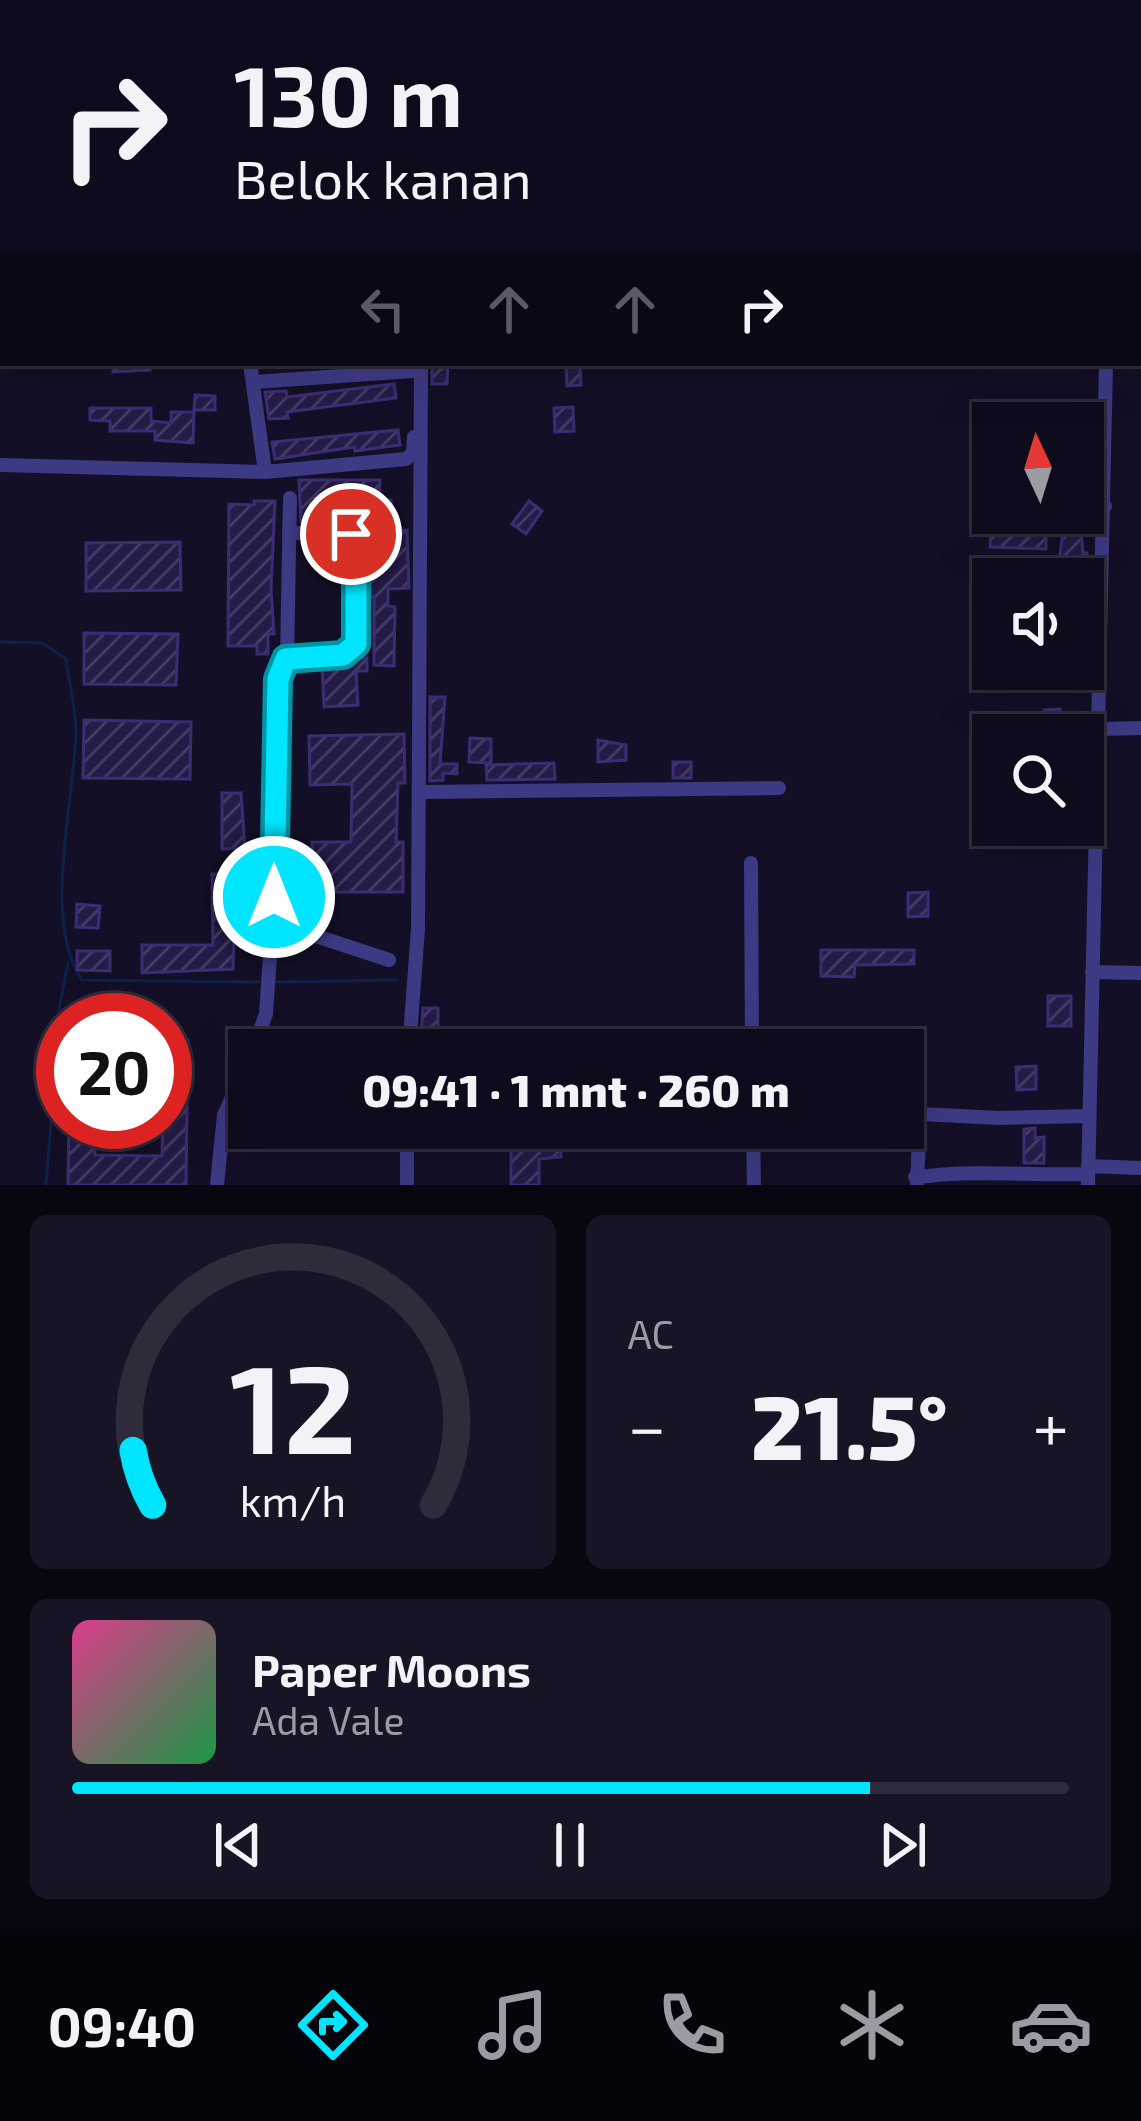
<!DOCTYPE html>
<html lang="id">
<meta charset="utf-8">
<style>
body{margin:0;font-family:"Exo 2",sans-serif;background:#171425;color:#f1f3f6;height:100vh;display:flex;flex-direction:column;font-size:45px;white-space:nowrap}
*{box-sizing:border-box;margin:0}
p{font-size:39px;color:#9b9ba3}
.icon{flex:none;width:66px;height:66px;fill:none;stroke:currentColor;stroke-width:2;stroke-linecap:round;stroke-linejoin:round}
.map{position:relative;height:1185px;overflow:hidden}
.side{display:flex;flex-direction:column;gap:30px;padding:30px;background:#08060f;flex:1}
.side>*{flex:none}
.banner{position:absolute;left:0px;top:0px;width:1143px;height:366px;box-shadow:0 12px 48px #0002,0 0 0 3px #2e2b3b;background:#0e0b1c;color:#f1f3f6;overflow:hidden}
.needle{width:78px;rotate:356deg}
.tools{position:absolute;left:972px;top:402px;display:grid;gap:24px}
.tools a{display:grid;place-items:center;width:132px;height:132px;border-radius:0px;background:#0e0b1c;box-shadow:0 12px 48px #0002,0 0 0 3px #2e2b3b;font-size:60px}
.speed{position:absolute;left:36px;top:993px;display:flex;gap:24px;font-size:60px;font-weight:700;text-align:center}
.speed>*{display:grid;place-content:center;width:156px;height:156px;border-radius:50%;background:#0e0b1c;box-shadow:0 12px 48px #0002,0 0 0 3px #2e2b3b;line-height:1}
.speed .limit{border:18px solid #d22;background:#fff;color:#111}
.pin{position:absolute;display:grid;place-items:center;width:102px;height:102px;color:#fff;margin:-51px;border:6px solid #fff;border-radius:50%;box-shadow:0 3px 12px #0007}
.me{position:absolute;width:132px;margin:-66px;rotate:0deg;stroke-linejoin:round;filter:drop-shadow(0 0 9px #0008)}
.turn{display:flex;align-items:center;gap:42px;height:252px;padding:0 36px;font-size:54px}
.turn .icon{width:156px;height:156px;stroke-width:2.5}
.turn b{display:block;font-size:84px;line-height:102px}
.lanes{display:flex;align-items:center;height:114px;padding:0 36px;background:#0003;justify-content:center;gap:60px;direction:ltr}
.lanes .off{opacity:.35}
.big{font-size:90px;font-weight:800;line-height:1.1}
.side .card{flex:1;display:flex;flex-direction:column;justify-content:center;gap:18px;min-width:0;padding:0 42px;border-radius:18px;background:#171425}
.side .dial{align-items:center;gap:0}
.dial svg{height:312px;overflow:visible;fill:none;stroke:#2e2b3b;stroke-width:7;stroke-linecap:round;text-anchor:middle}
.dial text{fill:#f1f3f6;stroke:none}
.song{display:flex;align-items:center;gap:36px}
.cover{width:144px;height:144px;border-radius:18px;background:linear-gradient(135deg,hsl(330 70% 55%),hsl(140 70% 35%))}
.played{height:12px;border-radius:6px;background:linear-gradient(90deg,#00e5ff 80%,#2e2b3b 80%)}
.keys{display:flex;justify-content:space-around;direction:ltr}
.heat{display:flex;justify-content:space-between;align-items:center;font-size:66px;direction:ltr}
.side .tiles{flex:1;display:grid;gap:30px;grid-template-columns:1fr 1fr}
.card:last-child{grid-column:span 2}
.trip{position:absolute;left:228px;top:1029px;width:696px;height:120px;border-radius:0px;background:#0e0b1c;box-shadow:0 12px 48px #0002,0 0 0 3px #2e2b3b;font-weight:800;line-height:120px;text-align:center}
.tabs{display:flex;height:192px;justify-content:space-around;align-items:center;background:#06040b;color:#9b9ba3}
.tabs .icon{width:84px;height:84px}
.tabs .current{color:#00e5ff}
.tabs b{font-size:54px;color:#f1f3f6}
.map>svg:first-child{display:block}
.lines{fill:none;stroke-linecap:round;stroke-linejoin:round}
.stream{stroke:#0c2248;stroke-width:3}
.building{fill:url(#building-hatch);stroke:#3b2d73;stroke-width:3}
.minor{stroke:#3d3a85;stroke-width:14}
.minor-bridge{stroke:#3d3a85;stroke-width:14}
.route-casing{stroke:#0095a6;stroke-width:30}
.route{stroke:#00e5ff;stroke-width:21}
</style>
<div class="map">
<svg width="1141" height="1185" viewBox="0 0 1141 1185">
<defs>
<pattern id="building-hatch" width="6" height="6" patternUnits="userSpaceOnUse" patternTransform="scale(3)"><rect width="6" height="6" fill="#241b47"/><path d="M-1 1l2-2M0 6l6-6M5 7l2-2" fill="none" stroke="#433b63"/></pattern>
</defs>
<rect width="100%" height="100%" fill="#130f26"/>
<g class="lines">
<g class="stream">
<path d="M0,642l42,1 24,16c3,24 10,50 10,74 -2,70 -34,188 6,247l177,2"/>
<polyline points="277,982 396,980"/>
<polyline points="46,1185 54,1084 51,1049 68,963"/>
</g>
</g>
<g class="building">
<polygon points="115,363 149,363 150,370 113,372"/>
<polygon points="432,363 448,363 447,384 432,384"/>
<polygon points="580,365 581,385 567,386 566,366"/>
<polygon points="394,384 396,398 287,412 288,418 269,419 265,392 286,391 287,397"/>
<polygon points="195,395 215,396 215,410 194,410"/>
<polygon points="573,407 574,431 555,432 554,408"/>
<polygon points="90,408 151,408 151,421 171,423 171,412 194,412 193,443 155,440 155,431 110,431 110,421 90,420"/>
<polygon points="398,430 400,445 355,451 354,447 275,459 272,442"/>
<polygon points="299,480 380,480 379,500 391,500 390,531 407,530 409,588 388,589 388,606 395,607 394,666 374,665 374,597 366,598 364,531 348,522 301,522"/>
<polygon points="254,501 275,501 271,589 274,634 268,634 268,654 257,654 257,646 228,646 229,504 254,505"/>
<polygon points="529,501 542,511 526,534 512,524"/>
<polygon points="991,527 1046,528 1046,549 990,547"/>
<polygon points="1081,530 1083,553 1087,553 1089,565 1085,579 1066,579 1067,566 1061,566 1060,555 1063,531"/>
<polygon points="180,542 181,590 86,591 86,543"/>
<polygon points="84,633 178,634 176,685 84,684"/>
<polygon points="367,658 367,671 356,671 358,705 324,707 322,667 343,666 356,659"/>
<polygon points="430,697 445,697 440,764 457,764 457,774 443,773 443,780 430,781"/>
<polygon points="1060,709 1060,735 1045,735 1044,710"/>
<polygon points="84,720 191,722 190,779 83,778"/>
<polygon points="404,734 405,783 398,783 396,842 403,842 403,892 313,892 312,842 351,842 352,784 310,785 309,736"/>
<polygon points="470,738 491,739 491,763 469,762"/>
<polygon points="598,740 626,745 626,760 598,762"/>
<rect x="673" y="762" width="18" height="16"/>
<polygon points="554,763 555,779 487,780 486,765"/>
<polygon points="222,793 241,793 245,848 222,849"/>
<polygon points="212,874 236,874 233,969 142,973 142,945 213,945"/>
<polygon points="928,892 928,916 908,917 908,893"/>
<polygon points="77,904 100,906 98,928 76,927"/>
<polygon points="821,950 914,950 914,964 855,965 854,977 821,976"/>
<polygon points="77,951 110,951 110,971 77,970"/>
<rect x="1048" y="996" width="23" height="30"/>
<polygon points="423,1008 438,1008 438,1038 421,1038"/>
<polygon points="165,1039 188,1040 186,1185 68,1185 69,1122 95,1122 95,1155 162,1156"/>
<polygon points="1036,1066 1036,1089 1017,1090 1016,1067"/>
<polygon points="432,1128 464,1128 464,1139 432,1140"/>
<polygon points="1035,1128 1035,1138 1044,1137 1044,1163 1024,1163 1024,1129"/>
<polygon points="511,1144 561,1144 561,1157 539,1159 539,1185 511,1185"/>
</g>
<g class="lines">
<g class="minor">
<polyline points="14,0 16,3"/>
<polyline points="198,0 199,3"/>
<polyline points="425,3 425,0"/>
<polyline points="1110,3 1110,0"/>
<polyline points="250,363 265,472"/>
<polyline points="253,382 413,371"/>
<polyline points="0,465 265,472 406,459 413,453 414,437"/>
<polyline points="1083,506 1105,506"/>
<polyline points="976,507 993,507"/>
<polyline points="289,533 347,533 354,536 356,644 343,655 291,657 281,668 274,897 293,901 297,921 313,935 389,960"/>
<polyline points="287,659 290,498"/>
<polyline points="1099,729 1141,728"/>
<polyline points="419,792 779,788"/>
<polyline points="751,863 752,1050"/>
<polyline points="1092,972 1141,973"/>
<polyline points="253,1050 266,1014 274,897"/>
<polyline points="409,1050 418,929 421,363"/>
<polyline points="753,1128 754,1185"/>
<polyline points="1088,1166 1141,1168"/>
<path d="M928,1176c53,-6 106,0 160,-2"/>
<polyline points="217,1185 224,1115 249,1059"/>
<polyline points="407,1185 407,1128"/>
<polyline points="917,1185 920,1114 999,1118 1089,1116"/>
<polyline points="1088,1185 1106,363"/>
</g>
<polyline class="minor-bridge" points="915,1177 928,1176"/>
</g>
<g class="lines">
<g class="route-casing">
<polyline id="route" points="274,897 278,679 286,659 343,655 356,644 356,543 351,534"/>
</g>
<use href="#route" class="route"/>
</g>
</svg>
<div class="tools">
<a><svg class="needle" viewBox="-14 -14 28 28"><path d="M0-13l5 13h-10z" fill="#e53935"/><path d="M0 13l5-13h-10z" fill="#9b9ba3"/></svg></a>
<a><svg class="icon" aria-label="sound" viewBox="0 0 24 24"><path d="M4 9h4l5-4v14l-5-4H4zM17 9q2 3 0 6"/></svg></a>
<a><svg class="icon" aria-label="search" viewBox="0 0 24 24"><circle cx="10" cy="10" r="6"/><path d="M15 15l6 6"/></svg></a>
</div>
<div class="speed"><div class="limit">20</div></div>
<div class="pin" style="left:351px;top:534px;background:#d93025"><svg class="icon" aria-label="arrive" viewBox="0 0 24 24"><path d="M6 21V4h12l-3 4 3 4H6"/></svg></div>
<svg class="me" style="left:274px;top:897px" viewBox="-20 -20 40 40"><circle r="17" fill="#00e5ff" stroke="#fff" stroke-width="3"/><path d="M0-11L8 9 0 5-8 9z" fill="#fff"/></svg>
<div class="trip">09:41 · 1 mnt · 260 m</div>
<div class="banner">
<div class="turn"><svg class="icon" aria-label="right" viewBox="0 0 24 24"><path d="M7 20v-9h11M14 6l5 5-5 5"/></svg><div><b>130 m</b>Belok kanan</div></div>
<div class="lanes"><svg class="icon off" aria-label="left" viewBox="0 0 24 24"><path d="M17 20v-9H6M10 6l-5 5 5 5"/></svg><svg class="icon off" aria-label="ahead" viewBox="0 0 24 24"><path d="M12 20V5M6 11l6-6 6 6"/></svg><svg class="icon off" aria-label="ahead" viewBox="0 0 24 24"><path d="M12 20V5M6 11l6-6 6 6"/></svg><svg class="icon" aria-label="right" viewBox="0 0 24 24"><path d="M7 20v-9h11M14 6l5 5-5 5"/></svg></div>
</div>
</div>
<section class="side">
<div class="tiles">
<div class="card dial"><svg viewBox="0 0 100 80">
<path d="M14 69A42 42 0 1 1 86 69"/>
<path d="M14 69A42 42 0 0 1 9 55" stroke="#00e5ff"/>
<text x="50" y="56" font-size="32" font-weight="700">12</text>
<text x="50" y="72" font-size="11">km/h</text>
</svg></div>
<div class="card"><p>AC</p>
<div class="heat"><a>−</a><b class="big">21.5°</b><a>+</a></div>
</div>
<div class="card">
<div class="song"><i class="cover"></i><div><b>Paper Moons</b><p>Ada Vale</p></div></div>
<div class="played"></div>
<div class="keys"><svg class="icon" aria-label="previous" viewBox="0 0 24 24"><path d="M18 5L8 12l10 7zM5 5v14"/></svg><svg class="icon" aria-label="pause" viewBox="0 0 24 24"><path d="M8 5v14M16 5v14"/></svg><svg class="icon" aria-label="next" viewBox="0 0 24 24"><path d="M6 5l10 7-10 7zM19 5v14"/></svg></div>
</div>
</div>
</section>
<nav class="tabs">
<b>09:40</b>
<svg class="icon current" aria-label="directions" viewBox="0 0 24 24"><path d="M12 3l9 9-9 9-9-9zM9 14v-3h6M13 9l2 2-2 2"/></svg>
<svg class="icon" aria-label="music" viewBox="0 0 24 24"><path d="M9 18V5l10-2v13"/><circle cx="6" cy="18" r="3"/><circle cx="16" cy="16" r="3"/></svg>
<svg class="icon" aria-label="phone" viewBox="0 0 24 24"><path d="M5 4h4l2 5-3 2q2 4 5 5l2-3 5 2v4C11 20 4 13 5 4z"/></svg>
<svg class="icon" aria-label="climate" viewBox="0 0 24 24"><path d="M12 3v18M4 7l16 10M4 17L20 7"/></svg>
<svg class="icon" aria-label="car" viewBox="0 0 24 24"><path d="M5 17H2v-5l4-1 3-4h7l3 4 3 1v5h-3M9 17h6M6 11h13"/><circle cx="7" cy="17" r="2"/><circle cx="17" cy="17" r="2"/></svg>
</nav>
